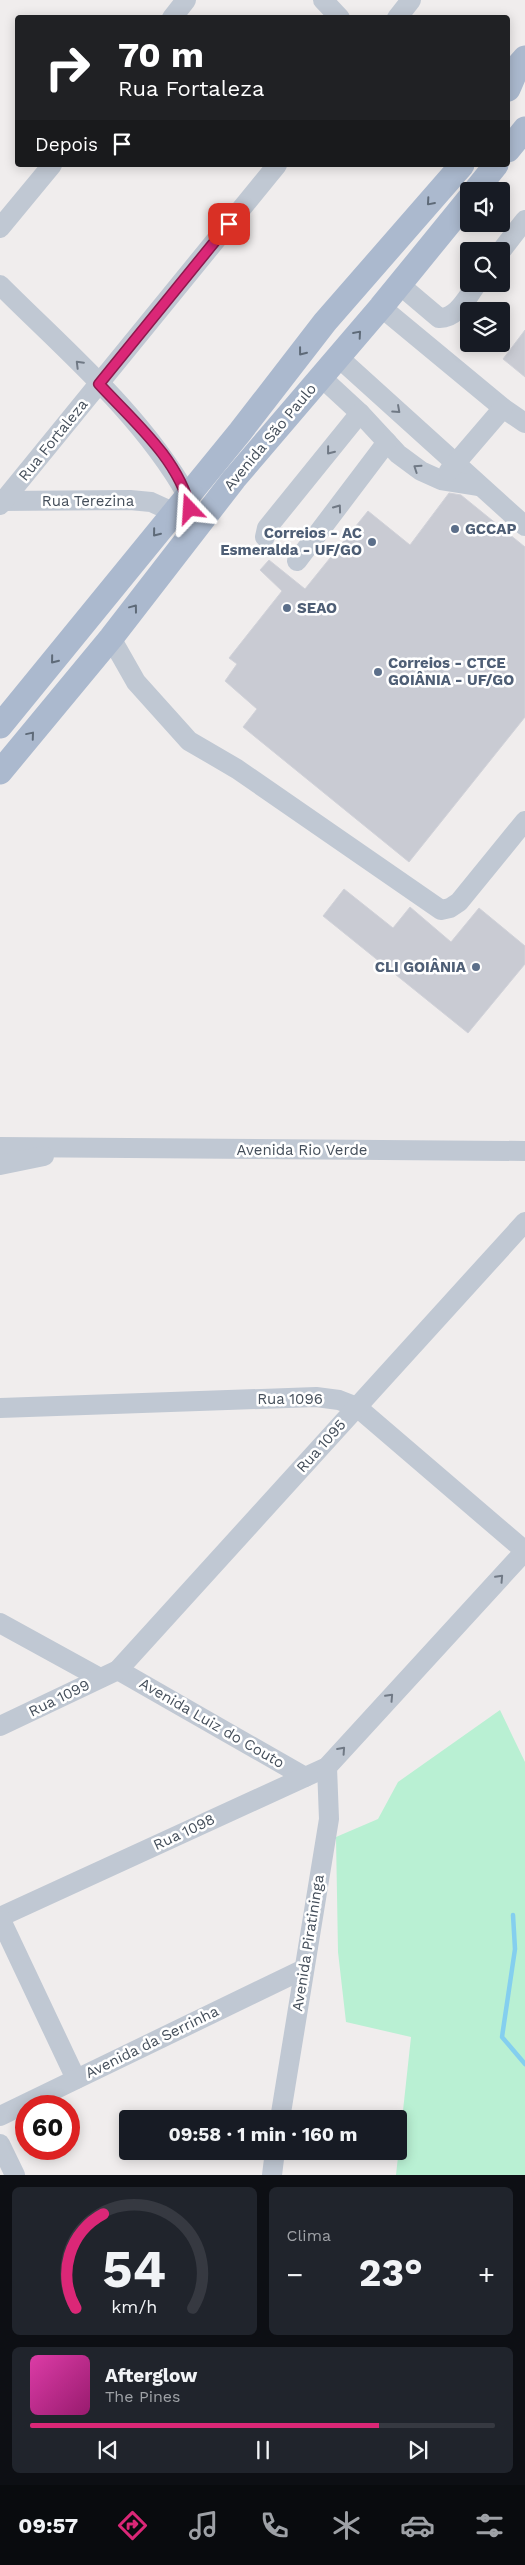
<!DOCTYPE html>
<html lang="pt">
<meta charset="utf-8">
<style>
body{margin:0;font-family:"Work Sans",sans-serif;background:#20242c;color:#f1f3f6;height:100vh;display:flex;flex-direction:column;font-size:19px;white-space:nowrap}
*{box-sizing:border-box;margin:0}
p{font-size:16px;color:#9ea1a6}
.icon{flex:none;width:28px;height:28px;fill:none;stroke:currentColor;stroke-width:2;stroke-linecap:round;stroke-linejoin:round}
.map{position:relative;height:2175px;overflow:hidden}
.sheet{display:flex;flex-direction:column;gap:12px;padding:12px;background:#0d0f14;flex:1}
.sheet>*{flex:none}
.hud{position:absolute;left:15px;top:15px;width:495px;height:152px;border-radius:5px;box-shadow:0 2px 12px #0003;background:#202124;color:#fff;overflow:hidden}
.controls{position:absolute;left:460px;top:182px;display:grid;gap:10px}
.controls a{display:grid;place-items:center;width:50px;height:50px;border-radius:5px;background:#171b24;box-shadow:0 2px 12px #0003;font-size:25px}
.speed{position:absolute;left:15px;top:2095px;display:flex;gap:10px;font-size:25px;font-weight:700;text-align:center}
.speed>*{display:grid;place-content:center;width:65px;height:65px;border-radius:50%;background:#171b24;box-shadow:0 2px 12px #0003;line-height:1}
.speed .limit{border:8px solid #d22;background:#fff;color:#111}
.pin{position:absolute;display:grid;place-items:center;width:42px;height:42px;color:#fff;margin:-21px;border-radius:10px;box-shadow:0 2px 8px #0006}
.me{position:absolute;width:55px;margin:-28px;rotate:340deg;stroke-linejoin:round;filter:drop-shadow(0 0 4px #0008)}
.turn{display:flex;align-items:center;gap:18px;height:105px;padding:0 20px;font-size:22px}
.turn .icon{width:65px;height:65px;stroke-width:2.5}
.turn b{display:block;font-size:35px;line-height:42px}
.then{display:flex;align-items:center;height:48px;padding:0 20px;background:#0003;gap:10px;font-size:19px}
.big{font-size:38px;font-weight:700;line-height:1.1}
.sheet .tile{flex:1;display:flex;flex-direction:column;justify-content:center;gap:8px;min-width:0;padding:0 18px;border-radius:8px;background:#20242c}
.sheet .dial{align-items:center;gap:0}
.dial svg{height:130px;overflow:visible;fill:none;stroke:#363941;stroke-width:7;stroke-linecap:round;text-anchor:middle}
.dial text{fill:#f1f3f6;stroke:none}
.song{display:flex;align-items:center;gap:15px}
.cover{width:60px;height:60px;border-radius:8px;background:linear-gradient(135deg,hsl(320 70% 55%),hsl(320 70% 35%))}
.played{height:5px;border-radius:2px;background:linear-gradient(90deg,#db2777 75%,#363941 75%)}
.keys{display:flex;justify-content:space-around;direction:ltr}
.heat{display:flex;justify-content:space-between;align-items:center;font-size:28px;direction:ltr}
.sheet .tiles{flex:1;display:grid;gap:12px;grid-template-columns:1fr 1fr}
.tile:last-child{grid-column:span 2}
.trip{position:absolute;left:119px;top:2110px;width:288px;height:50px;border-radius:5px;background:#171b24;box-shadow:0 2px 12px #0003;font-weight:700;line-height:50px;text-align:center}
.dock{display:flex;height:80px;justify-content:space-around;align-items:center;background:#090b0e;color:#9ea1a6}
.dock .icon{width:35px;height:35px}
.dock .on{color:#db2777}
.dock b{font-size:22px;color:#f1f3f6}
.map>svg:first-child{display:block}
.green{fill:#b9f0d3}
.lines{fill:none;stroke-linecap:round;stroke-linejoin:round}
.stream{stroke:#84cfef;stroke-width:4.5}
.building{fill:#c9cbd3;stroke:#d1d2d9}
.minor{stroke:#c0c8d3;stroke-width:20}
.major{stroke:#abb9ce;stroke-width:25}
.oneway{stroke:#5e6a78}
.oneway2{stroke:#707985}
.route-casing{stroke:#8e194d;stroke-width:12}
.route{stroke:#db2777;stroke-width:9}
.service-dot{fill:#5c6f8a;stroke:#fff;stroke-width:2}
.labels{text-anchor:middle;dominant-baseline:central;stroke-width:5;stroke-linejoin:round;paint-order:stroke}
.street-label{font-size:15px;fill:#454f5b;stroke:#fff}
.service-label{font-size:15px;font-weight:bold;fill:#4e5e75;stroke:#fff;text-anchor:start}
</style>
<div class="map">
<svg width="525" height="2175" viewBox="0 0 525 2175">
<rect width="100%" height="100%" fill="#f0eded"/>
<polygon class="green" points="500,1710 525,1762 525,2175 396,2175 411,2037 346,2022 338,1952 336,1837 378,1819 398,1782"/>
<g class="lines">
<polyline class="stream" points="513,1915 515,1949 502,2037 525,2064"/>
</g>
<g class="building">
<polygon points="525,330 525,377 503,359"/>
<polygon points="449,493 461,495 525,547 525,717 409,862 243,727 257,709 225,681 237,664 229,658 282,591 260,570 269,560 305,589 368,511 410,545"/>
<polygon points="344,889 393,928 410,907 451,942 479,908 525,946 525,964 468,1033 323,916"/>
</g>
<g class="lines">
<g class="minor">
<polyline points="323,0 340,18"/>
<polyline points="172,18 186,0"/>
<polyline points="397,18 411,0"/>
<polyline points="0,228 52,165"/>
<polyline points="501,251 525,220"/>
<path d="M0,285c66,66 141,129 187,210"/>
<path d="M400,285l39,33c18,1 28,-21 38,-34"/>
<polyline points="381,307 503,408 525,423"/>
<polyline points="338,357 525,526"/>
<polyline points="321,377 360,413 398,454 421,471 441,480 479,486"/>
<polyline points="449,471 503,408"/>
<polyline points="0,501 130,500 151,502 173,512"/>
<polyline points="0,505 277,165"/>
<polyline points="265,537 267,528 360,413"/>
<polyline points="297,561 387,442"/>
<polyline points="111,638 136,682 189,741 237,769 441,910 450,908 459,902 525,821"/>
<polyline points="0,1147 525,1151"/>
<polyline points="0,1165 44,1156"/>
<polyline points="0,1408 316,1397 339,1400 357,1407 525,1551"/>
<polyline points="0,1623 100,1678"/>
<polyline points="118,1670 305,1777"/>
<polyline points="0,1726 118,1670 525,1222"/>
<polyline points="0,1917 327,1767 525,1551"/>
<polyline points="0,1918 76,2079"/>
<polyline points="0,2116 304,1969"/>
<polyline points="280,2119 329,1819 327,1767"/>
<polyline points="0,2144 15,2175"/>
<polyline points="272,2175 275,2151"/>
</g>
<g class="major">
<polyline points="508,89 518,66 525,58"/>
<polyline points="508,150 525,129"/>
<polyline points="475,191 496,165"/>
<polyline points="0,726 240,432 325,322 462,165"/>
<polyline points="0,772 111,638 234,479 381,307 469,199"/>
</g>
</g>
<defs><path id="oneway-chevron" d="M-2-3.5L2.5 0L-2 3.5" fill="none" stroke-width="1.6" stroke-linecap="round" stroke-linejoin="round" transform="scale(1.25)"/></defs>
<g class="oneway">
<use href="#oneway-chevron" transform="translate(430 202) rotate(131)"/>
<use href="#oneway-chevron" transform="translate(358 334) rotate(-49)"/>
<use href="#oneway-chevron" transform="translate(302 352) rotate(128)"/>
<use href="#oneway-chevron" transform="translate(156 533) rotate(129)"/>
<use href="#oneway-chevron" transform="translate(134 608) rotate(-53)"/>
<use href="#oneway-chevron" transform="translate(54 660) rotate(129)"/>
<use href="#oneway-chevron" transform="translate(31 735) rotate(-50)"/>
</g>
<g class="oneway2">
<use href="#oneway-chevron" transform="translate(79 364) rotate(-135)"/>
<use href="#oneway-chevron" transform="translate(397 410) rotate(42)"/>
<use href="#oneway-chevron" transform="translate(330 451) rotate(129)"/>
<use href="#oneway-chevron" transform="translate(417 468) rotate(-146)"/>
<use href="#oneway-chevron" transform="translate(338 508) rotate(-54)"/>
<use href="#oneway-chevron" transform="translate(500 1578) rotate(-47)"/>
<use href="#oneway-chevron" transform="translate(390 1697) rotate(-47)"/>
<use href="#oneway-chevron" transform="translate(342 1750) rotate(-48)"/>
</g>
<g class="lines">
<g class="route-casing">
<path id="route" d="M190,509c-11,-50 -58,-89 -91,-125l130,-160"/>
</g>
<use href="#route" class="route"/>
</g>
<g class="service-dot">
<circle cx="455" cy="529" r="5"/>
<circle cx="372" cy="542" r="5"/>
<circle cx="287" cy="608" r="5"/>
<circle cx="378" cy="672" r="5"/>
<circle cx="476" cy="967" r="5"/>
</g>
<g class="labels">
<g class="street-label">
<text transform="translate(270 437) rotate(-50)">Avenida São Paulo</text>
<text transform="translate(53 440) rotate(-51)">Rua Fortaleza</text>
<text x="88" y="501">Rua Terezina</text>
<text x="302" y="1150">Avenida Rio Verde</text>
<text x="290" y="1399">Rua 1096</text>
<text transform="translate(321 1446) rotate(-48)">Rua 1095</text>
<text transform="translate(59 1698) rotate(-26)">Rua 1099</text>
<text transform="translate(212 1723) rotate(30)">Avenida Luiz do Couto</text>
<text transform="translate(184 1832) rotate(-25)">Rua 1098</text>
<text transform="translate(308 1943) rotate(-81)">Avenida Piratininga</text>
<text transform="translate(152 2042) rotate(-26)">Avenida da Serrinha</text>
</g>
<g class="service-label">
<text x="465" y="529">GCCAP</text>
<text x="362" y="533" text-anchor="end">Correios - AC<tspan x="362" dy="17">Esmeralda - UF/GO</tspan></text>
<text x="297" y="608">SEAO</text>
<text x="388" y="663">Correios - CTCE<tspan x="388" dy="17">GOIÂNIA - UF/GO</tspan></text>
<text x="466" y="967" text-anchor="end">CLI GOIÂNIA</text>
</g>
</g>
</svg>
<div class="controls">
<a><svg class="icon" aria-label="sound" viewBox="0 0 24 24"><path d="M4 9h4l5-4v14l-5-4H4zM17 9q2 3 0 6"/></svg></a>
<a><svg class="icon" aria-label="search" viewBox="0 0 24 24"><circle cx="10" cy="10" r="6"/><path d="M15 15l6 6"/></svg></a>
<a><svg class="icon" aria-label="layers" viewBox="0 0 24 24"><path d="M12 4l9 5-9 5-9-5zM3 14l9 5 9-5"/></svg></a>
</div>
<div class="speed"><div class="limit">60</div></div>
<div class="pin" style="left:229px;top:224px;background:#d93025"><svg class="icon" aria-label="arrive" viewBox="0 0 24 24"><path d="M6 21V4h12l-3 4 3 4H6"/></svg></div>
<svg class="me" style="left:190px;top:509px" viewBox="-20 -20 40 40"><path d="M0-17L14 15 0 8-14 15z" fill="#db2777" stroke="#fff" stroke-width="4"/></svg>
<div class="trip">09:58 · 1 min · 160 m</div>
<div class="hud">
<div class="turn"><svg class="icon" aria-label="right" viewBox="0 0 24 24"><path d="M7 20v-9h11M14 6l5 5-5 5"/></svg><div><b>70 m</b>Rua Fortaleza</div></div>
<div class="then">Depois<svg class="icon" aria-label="arrive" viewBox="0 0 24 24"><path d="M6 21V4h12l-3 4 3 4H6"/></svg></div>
</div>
</div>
<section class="sheet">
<div class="tiles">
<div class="tile dial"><svg viewBox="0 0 100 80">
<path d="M14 69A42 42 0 1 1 86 69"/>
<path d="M14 69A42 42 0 0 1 31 11" stroke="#db2777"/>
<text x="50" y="56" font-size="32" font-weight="700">54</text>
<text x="50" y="72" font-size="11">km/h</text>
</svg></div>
<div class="tile"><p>Clima</p>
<div class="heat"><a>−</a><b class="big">23°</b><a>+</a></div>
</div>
<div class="tile">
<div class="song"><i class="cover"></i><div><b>Afterglow</b><p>The Pines</p></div></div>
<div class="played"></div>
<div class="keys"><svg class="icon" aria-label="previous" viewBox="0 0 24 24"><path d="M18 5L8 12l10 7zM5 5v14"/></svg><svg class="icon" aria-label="pause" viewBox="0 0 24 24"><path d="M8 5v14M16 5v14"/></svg><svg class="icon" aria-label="next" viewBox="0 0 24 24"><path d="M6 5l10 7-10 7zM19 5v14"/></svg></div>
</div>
</div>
</section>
<nav class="dock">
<b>09:57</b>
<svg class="icon on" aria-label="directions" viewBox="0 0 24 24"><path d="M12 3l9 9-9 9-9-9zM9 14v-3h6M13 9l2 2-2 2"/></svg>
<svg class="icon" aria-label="music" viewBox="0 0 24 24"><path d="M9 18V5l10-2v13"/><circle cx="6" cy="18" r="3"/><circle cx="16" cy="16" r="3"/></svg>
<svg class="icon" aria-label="phone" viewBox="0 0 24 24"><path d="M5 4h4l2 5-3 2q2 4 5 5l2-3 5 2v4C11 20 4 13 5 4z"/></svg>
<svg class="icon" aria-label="climate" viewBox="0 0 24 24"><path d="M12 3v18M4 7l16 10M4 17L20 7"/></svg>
<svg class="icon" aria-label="car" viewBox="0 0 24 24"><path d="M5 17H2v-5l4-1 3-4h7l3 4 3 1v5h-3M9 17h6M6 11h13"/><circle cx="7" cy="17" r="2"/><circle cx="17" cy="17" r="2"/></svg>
<svg class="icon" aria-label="filters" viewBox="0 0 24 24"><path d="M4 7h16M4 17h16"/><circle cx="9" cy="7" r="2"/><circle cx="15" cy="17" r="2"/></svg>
</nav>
